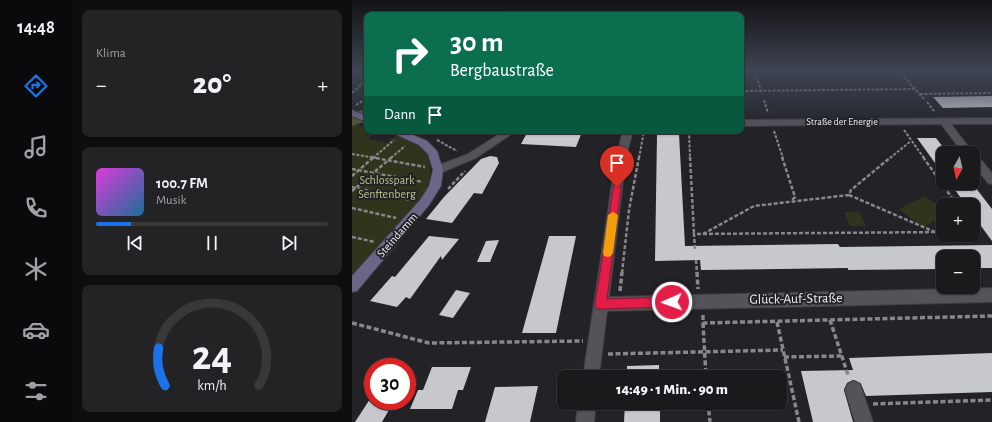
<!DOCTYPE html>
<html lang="de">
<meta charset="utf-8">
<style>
body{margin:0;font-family:"Alegreya Sans",sans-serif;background:#232326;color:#f1f3f6;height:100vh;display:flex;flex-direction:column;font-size:15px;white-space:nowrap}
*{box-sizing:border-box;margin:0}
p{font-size:13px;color:#9fa1a4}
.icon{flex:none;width:22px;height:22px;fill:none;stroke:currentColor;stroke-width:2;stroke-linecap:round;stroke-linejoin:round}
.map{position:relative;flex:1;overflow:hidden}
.side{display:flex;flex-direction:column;gap:10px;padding:10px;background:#0e0e10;width:280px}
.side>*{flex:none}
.top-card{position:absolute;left:12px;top:12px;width:380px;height:122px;border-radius:8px;box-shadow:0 1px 3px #0004,0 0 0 1px #38383b;background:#0b6e4f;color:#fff;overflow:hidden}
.needle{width:26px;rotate:188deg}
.tools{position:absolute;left:584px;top:146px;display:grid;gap:8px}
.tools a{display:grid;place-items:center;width:44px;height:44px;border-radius:8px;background:#1a1a1d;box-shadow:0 1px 3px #0004,0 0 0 1px #38383b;font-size:20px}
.speed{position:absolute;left:12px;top:358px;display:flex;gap:8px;font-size:20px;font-weight:700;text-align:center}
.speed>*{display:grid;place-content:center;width:52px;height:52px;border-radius:50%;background:#1a1a1d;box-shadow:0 1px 3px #0004,0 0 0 1px #38383b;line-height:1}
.speed .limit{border:6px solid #d22;background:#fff;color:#111}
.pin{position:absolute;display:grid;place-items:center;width:34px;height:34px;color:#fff;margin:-41px -17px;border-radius:50% 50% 50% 0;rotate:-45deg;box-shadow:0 0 4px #0007}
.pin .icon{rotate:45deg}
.me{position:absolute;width:44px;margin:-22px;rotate:268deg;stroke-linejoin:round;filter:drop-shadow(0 0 3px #0008)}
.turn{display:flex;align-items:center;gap:14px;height:84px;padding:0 20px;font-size:18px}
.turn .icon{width:52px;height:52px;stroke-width:2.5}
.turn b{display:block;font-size:28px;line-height:34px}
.then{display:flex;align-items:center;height:38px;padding:0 20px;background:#0003;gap:8px;font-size:15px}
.big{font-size:30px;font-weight:800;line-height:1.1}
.side .card{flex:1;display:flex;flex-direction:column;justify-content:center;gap:6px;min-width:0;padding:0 14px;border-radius:8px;background:#232326}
.side .dial{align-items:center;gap:0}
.dial svg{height:104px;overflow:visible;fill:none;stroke:#38383b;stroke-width:7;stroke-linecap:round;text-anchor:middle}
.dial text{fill:#f1f3f6;stroke:none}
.song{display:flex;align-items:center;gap:12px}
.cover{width:48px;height:48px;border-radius:6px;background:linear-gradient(135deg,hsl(300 70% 55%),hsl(200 70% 35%))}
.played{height:4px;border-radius:2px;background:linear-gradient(90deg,#1a73e8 15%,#38383b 15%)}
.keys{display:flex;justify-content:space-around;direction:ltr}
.heat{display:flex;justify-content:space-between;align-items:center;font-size:22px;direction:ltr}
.trip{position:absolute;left:205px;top:370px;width:230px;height:40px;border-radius:8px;background:#1a1a1d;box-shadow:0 1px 3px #0004,0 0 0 1px #38383b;font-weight:800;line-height:40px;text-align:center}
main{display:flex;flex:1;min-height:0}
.tabs{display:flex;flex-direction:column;width:72px;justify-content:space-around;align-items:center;background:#0a0a0c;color:#9fa1a4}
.tabs .icon{width:28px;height:28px}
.tabs .current{color:#1a73e8}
.tabs b{font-size:18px;color:#f1f3f6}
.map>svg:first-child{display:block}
.green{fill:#2f341c}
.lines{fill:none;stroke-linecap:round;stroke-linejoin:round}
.river{fill:#4f5735;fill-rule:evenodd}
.building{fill:#c7c7ce}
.street-casing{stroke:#3d3c41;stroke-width:2}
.secondary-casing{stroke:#3d3c41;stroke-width:2}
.path-far2{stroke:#87878c;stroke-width:2;stroke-dasharray:3 1.5;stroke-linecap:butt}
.path-far1{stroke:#87878c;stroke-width:2.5;stroke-dasharray:4 2;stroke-linecap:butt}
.path{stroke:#87878c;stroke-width:3.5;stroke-dasharray:5 2.5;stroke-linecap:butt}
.street{fill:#535359;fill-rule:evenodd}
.secondary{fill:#6a6688;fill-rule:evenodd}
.route{fill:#e11d48;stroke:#92132f}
.slow{fill:#f59e0b}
.labels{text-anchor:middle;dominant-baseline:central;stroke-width:4;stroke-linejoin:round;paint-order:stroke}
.far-street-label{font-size:10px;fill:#ececf0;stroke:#222227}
.park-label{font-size:12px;fill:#bac88b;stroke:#222227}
.street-label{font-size:12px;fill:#ececf0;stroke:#222227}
.near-street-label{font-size:14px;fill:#ececf0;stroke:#222227}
</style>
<main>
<nav class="tabs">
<b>14:48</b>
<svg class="icon current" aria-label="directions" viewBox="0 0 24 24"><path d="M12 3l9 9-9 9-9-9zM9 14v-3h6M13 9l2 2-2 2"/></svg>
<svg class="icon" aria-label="music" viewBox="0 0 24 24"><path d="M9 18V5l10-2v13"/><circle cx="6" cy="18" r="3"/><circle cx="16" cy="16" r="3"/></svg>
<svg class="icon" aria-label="phone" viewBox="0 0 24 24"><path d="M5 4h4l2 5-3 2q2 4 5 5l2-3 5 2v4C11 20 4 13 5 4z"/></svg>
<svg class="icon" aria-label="climate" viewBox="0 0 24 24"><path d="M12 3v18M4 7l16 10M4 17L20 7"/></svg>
<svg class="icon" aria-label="car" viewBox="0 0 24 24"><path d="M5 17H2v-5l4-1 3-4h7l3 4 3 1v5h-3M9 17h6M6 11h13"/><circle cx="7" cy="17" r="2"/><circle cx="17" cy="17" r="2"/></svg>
<svg class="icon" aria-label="filters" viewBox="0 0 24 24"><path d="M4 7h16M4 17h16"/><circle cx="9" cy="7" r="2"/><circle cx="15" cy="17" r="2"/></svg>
</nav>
<section class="side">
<div class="card"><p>Klima</p>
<div class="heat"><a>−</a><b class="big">20°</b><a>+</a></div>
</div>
<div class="card">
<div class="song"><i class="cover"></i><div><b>100.7 FM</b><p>Musik</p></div></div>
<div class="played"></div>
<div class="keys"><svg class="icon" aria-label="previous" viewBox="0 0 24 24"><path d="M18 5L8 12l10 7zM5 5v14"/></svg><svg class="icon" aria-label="pause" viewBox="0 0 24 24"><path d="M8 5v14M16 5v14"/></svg><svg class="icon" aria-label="next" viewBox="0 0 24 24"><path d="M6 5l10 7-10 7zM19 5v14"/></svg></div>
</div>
<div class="card dial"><svg viewBox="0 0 100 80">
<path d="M14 69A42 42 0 1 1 86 69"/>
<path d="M14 69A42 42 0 0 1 9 40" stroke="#1a73e8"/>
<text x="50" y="56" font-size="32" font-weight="700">24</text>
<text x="50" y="72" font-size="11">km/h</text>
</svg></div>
</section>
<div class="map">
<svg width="640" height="422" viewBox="0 0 640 422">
<rect width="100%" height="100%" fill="#222227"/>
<g class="green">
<path d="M0,123l15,5v3l10,1 -9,7 19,4 10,-8c6,3 14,5 20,9 17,12 16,34 7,50l-72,82z"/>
<polygon points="573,196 591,209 591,216 571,228 547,209"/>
<polygon points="492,212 507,212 514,226 498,226"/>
</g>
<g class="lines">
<polygon class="river" points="15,108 15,121 0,126 0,113"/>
</g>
<g class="building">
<polygon points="640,96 640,107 591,108 581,97"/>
<polygon points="176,131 209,131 230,132 224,147 169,144"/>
<polygon points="327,134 333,246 486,244 488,247 640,245 640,268 621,268 621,257 591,257 591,269 496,270 496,268 349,270 348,260 303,261 305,135"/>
<polygon points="565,138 584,138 591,147 591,174"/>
<polygon points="138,156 145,157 147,163 130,194 122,193 100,223 74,219 92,197 129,159"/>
<polygon points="598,183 620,183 640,209 640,241 621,215 621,205 614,205"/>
<polygon points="77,236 107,239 90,260 89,256 58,299 54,297 45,307 18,301 40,276 43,277"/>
<polygon points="197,236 224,236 204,333 170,333"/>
<polygon points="147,240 138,262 125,262 134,241"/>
<polygon points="104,290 118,293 101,318 87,315"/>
<polygon points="640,353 640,392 514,396 509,384 501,380 495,383 492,390 501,422 461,422 449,371 501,370 497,358"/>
<polygon points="307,365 307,377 275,377 275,366"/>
<polygon points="80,367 119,367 111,390 106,390 100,409 58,409 66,390 71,390"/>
<polygon points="186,386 178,422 133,422 143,387"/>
<polygon points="18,399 21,399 21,401 41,403 30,422 3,422"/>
<polygon points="273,403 308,403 308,422 272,422"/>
</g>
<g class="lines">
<g class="street-casing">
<g id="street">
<polygon points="640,118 640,124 599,124 622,154 625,155 640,173 640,184 636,183 621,164 621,153 611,153 589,124 389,126 389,120"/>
<polygon points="152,131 164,131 124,158 86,174 82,173 81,170 82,167 116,154"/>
<polygon points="271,131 281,131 274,157 257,297 640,288 640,302 255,311 247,377 231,377 264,157"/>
<polygon points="502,381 508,384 521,422 503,422 493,390 496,384"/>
<polygon points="226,403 244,403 242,422 224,422"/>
</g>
</g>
<g class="secondary-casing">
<g id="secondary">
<polygon points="0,110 15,116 15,122 0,116"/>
<polygon points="39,131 52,131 75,141 85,151 91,170 89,186 77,205 5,291 0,292 0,276 69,199 77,186 81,170 76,154 67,145 41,133"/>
</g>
</g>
<g class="path-far2">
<polyline points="546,70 572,99"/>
<polyline points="389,72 531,70"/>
<polyline points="403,72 410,94"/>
<polyline points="389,91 562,89"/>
<polyline points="0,93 15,79"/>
<polyline points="568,94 640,93"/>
<polyline points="412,100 416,113"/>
<polyline points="575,102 582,111"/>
<polyline points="4,105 15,98"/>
<polyline points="552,130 572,158"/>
<polyline points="337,131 338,158"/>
<polyline points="422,131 431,158"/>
<polyline points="85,140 105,151"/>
<polyline points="0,154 24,158"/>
<polyline points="21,158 42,140"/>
<polyline points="39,158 53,146"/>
<polyline points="287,158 292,131"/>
<polyline points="538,158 559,141"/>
</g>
<g class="path-far1">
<polyline points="18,157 73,167"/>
<polyline points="338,157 342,234"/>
<polyline points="430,157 443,197 439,201"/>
<polyline points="571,157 605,205"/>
<polyline points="0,169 71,182"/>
<polyline points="0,176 22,157"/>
<polyline points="0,187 59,200"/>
<polyline points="96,189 113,171"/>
<polyline points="0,191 40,157"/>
<polyline points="497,195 583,232"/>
<polyline points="0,208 44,218"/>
<polyline points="621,228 624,232 621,232"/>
<polyline points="351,234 402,206 497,195 499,190 539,157"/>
<polyline points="0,237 23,242"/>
<polyline points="343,249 342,234 591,232"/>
<polyline points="344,260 345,273"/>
<polyline points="270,273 277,210 287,157"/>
</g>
<g class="path">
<polyline points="345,272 346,289"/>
<polyline points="268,291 270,272"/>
<polyline points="351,315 351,323 640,316"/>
<polyline points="478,320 496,375"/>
<polyline points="425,322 447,422"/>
<polyline points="0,323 77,343 231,341"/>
<polyline points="351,323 354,377"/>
<polyline points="256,354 431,350"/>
<polyline points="432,357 490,356"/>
<polyline points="356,403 358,422"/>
<polyline points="521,404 640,400"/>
</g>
<use href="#street" class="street"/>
<use href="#secondary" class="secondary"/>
</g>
<linearGradient id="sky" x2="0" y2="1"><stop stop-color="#131315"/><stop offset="0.54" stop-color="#3e4452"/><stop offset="1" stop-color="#3e4452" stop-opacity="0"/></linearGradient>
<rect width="640" height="130" fill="url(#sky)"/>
<polygon class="route" points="262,184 265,184 269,187 255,299 320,297 324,298 326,302 324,306 320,307 248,309 244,308 243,304"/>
<polygon class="slow" points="261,212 266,215 261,253 259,256 256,257 252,256 251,253 256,215"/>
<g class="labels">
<g class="far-street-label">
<text x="490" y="122">Straße der Energie</text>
</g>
<g class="park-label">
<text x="35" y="180">Schlosspark<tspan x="35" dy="14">Senftenberg</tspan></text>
</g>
<g class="street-label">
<text transform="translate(45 235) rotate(-49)">Steindamm</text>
</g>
<g class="near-street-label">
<text transform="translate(444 299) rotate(-1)">Glück-Auf-Straße</text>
</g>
</g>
</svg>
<div class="tools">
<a><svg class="needle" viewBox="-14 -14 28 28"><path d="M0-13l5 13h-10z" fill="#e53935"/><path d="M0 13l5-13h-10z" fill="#9fa1a4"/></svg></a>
<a>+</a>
<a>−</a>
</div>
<div class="speed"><div class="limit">30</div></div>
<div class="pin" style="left:265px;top:187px;background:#d93025"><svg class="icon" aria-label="arrive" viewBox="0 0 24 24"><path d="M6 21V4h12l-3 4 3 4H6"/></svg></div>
<svg class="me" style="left:320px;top:302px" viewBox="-20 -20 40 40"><circle r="17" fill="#e11d48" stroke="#fff" stroke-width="3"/><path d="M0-11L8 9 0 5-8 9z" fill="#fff"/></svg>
<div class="trip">14:49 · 1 Min. · 90 m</div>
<div class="top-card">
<div class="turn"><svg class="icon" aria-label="right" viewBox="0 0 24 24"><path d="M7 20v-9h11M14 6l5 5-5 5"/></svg><div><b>30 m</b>Bergbaustraße</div></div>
<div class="then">Dann<svg class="icon" aria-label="arrive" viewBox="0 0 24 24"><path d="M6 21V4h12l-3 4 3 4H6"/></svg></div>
</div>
</div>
</main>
